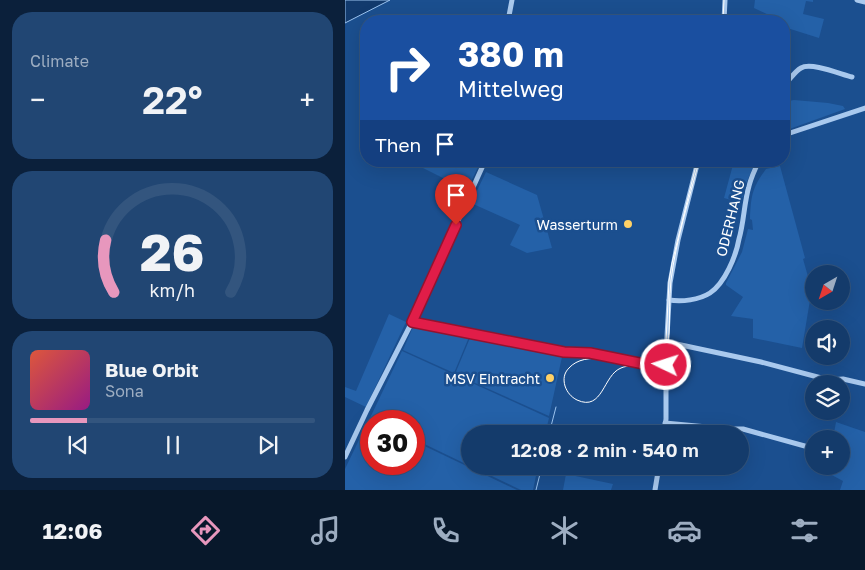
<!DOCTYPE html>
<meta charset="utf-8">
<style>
body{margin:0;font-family:"Golos Text",sans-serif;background:#214673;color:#f1f3f6;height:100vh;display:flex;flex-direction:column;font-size:19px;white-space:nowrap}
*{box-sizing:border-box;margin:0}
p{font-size:16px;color:#9dadc1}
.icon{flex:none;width:28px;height:28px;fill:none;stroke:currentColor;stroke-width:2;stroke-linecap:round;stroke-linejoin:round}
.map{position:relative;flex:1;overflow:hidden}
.drawer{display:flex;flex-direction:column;gap:12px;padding:12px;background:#0b203b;width:345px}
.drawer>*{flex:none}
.top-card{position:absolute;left:15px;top:15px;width:430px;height:152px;border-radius:20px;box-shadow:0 5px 20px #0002,0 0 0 1px #33557e;background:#1a4fa0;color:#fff;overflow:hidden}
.needle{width:32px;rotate:219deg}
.controls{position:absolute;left:460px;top:265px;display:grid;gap:10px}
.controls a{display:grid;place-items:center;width:45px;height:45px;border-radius:50%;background:#143b6b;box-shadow:0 5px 20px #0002,0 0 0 1px #33557e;font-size:25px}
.speed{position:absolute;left:15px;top:410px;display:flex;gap:10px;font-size:25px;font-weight:700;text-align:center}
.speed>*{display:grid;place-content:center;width:65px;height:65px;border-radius:50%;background:#143b6b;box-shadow:0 5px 20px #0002,0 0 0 1px #33557e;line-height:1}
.speed .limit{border:8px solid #d22;background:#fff;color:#111}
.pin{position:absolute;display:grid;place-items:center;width:42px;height:42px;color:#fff;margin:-51px -21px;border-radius:50% 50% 50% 0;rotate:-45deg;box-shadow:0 0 5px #0007}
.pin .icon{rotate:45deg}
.me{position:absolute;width:55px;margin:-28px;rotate:274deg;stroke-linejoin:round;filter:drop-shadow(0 0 4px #0008)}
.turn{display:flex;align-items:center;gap:18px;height:105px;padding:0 15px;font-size:22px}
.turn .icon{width:65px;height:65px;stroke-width:2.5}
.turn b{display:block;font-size:35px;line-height:42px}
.then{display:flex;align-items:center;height:48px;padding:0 15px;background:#0003;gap:10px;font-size:19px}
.big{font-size:38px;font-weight:600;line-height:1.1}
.drawer .tile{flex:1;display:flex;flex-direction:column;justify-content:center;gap:8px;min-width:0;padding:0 18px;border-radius:20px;background:#214673}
.drawer .dial{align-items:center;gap:0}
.dial svg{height:130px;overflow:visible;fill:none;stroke:#33557e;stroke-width:7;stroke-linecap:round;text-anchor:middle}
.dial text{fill:#f1f3f6;stroke:none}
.song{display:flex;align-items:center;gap:15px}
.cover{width:60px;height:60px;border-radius:8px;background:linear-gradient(135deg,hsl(10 70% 55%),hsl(310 70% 35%))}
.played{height:5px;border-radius:2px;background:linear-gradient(90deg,#e797bd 20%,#33557e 20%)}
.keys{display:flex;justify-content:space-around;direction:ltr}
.heat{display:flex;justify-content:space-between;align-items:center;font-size:28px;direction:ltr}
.trip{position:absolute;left:116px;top:425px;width:288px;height:50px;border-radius:25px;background:#143b6b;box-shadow:0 5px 20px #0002,0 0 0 1px #33557e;font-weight:600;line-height:50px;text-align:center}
.dock{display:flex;height:80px;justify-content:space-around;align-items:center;background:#08182b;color:#9dadc1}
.dock .icon{width:35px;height:35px}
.dock .current{color:#e797bd}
.dock b{font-size:22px;color:#f1f3f6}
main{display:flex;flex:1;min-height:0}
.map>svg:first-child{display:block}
.green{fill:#2461a8}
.water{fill:#123a6d;stroke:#9cc4f0}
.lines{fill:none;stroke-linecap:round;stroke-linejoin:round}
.stream{stroke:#9cc4f0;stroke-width:1}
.street{stroke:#a9c9ee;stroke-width:5}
.tram{stroke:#fff;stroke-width:1}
.route-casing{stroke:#92132f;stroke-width:12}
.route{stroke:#e11d48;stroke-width:9}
.poi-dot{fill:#ffd166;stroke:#1b4f8f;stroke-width:2}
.labels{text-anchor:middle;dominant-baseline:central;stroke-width:5;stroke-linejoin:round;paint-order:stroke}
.street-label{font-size:14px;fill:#fff;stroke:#1b4f8f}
.poi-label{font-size:14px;fill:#fff;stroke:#1b4f8f;text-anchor:end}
</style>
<main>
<section class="drawer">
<div class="tile"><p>Climate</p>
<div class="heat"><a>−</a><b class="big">22°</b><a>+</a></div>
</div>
<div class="tile dial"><svg viewBox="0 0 100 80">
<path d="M14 69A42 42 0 1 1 86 69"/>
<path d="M14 69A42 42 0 0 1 9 37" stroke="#e797bd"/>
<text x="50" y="56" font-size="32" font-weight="700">26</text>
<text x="50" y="72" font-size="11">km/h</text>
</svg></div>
<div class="tile">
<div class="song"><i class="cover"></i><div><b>Blue Orbit</b><p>Sona</p></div></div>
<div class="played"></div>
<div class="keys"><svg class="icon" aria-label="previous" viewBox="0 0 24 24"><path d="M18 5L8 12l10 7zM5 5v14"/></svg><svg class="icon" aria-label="pause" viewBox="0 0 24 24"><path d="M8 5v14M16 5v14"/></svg><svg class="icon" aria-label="next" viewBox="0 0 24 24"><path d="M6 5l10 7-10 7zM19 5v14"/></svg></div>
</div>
</section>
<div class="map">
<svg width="520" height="490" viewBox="0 0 520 490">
<rect width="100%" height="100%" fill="#1b4f8f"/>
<g class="green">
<polygon points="410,0 468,0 468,2 461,1 458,14 479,19 474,38 439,27 439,21 423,21 424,15 409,8"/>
<polygon points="449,100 483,103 498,106 500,109 439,131 439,102"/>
<polygon points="64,161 136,161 122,190"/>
<polygon points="389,161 411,161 400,186 397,203 379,198"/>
<path d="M435,166l25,92 -2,1 10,35h-2l-9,54 -49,-10v-19l-22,-3 12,-19 -17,-12v-2l16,-31 6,-23 5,1 -1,-10 -2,-1c1,-23 2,-31 16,-50z"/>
<polygon points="141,172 192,195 207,248 182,253 165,245 175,225 126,203"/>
<polygon points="44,314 61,322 21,407 0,397 0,387 11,391"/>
<polygon points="68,327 124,337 109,373 58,350"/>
<polygon points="125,338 217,357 204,416 110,374"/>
<polygon points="57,351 204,418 200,434 125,434 125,466 69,439 69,421 32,421 25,418"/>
<polygon points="24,419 28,421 26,421 26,464 69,464 69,441 172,490 0,490 0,469"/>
<polygon points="491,422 520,432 520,490 495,490 498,481 483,473 484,466 496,466 496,439 488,439"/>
<polygon points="126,466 193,466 188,490 176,490"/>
<polygon points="221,474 268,484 266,490 218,490"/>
</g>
<polygon class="water" points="0,0 45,0 0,23"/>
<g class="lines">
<g class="stream">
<polyline points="204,434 211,407"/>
<polyline points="191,490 197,466"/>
</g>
<g class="street">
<polyline points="512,0 520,2"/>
<polyline points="163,21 167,0"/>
<polyline points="379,21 380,0"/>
<path d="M439,85c6,-5 10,-13 17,-17 10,-6 39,6 51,9"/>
<polyline points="439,135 520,108"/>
<path d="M324,300c13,2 30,0 41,-7 15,-10 26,-37 29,-54 5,-17 5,-36 10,-53 2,-8 6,-17 10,-25"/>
<polyline points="67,322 219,352 245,353 299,364 321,365"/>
<polyline points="322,342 416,362 484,380 498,379 520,384"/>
<polyline points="320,423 383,429 398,429 467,448"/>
<polyline points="319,434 321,419 321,354 325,283 333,240 353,161"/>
<polyline points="0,457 22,410 67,322 140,161"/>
<polyline points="310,490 314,466"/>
</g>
<g class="tram">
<polyline points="378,21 379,0"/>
<path d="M352,161l-25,102 -3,18 -3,61c-3,16 -7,23 -24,23 -20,-3 -57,-15 -73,3 -5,5 -6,11 -4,18 2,6 6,11 12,14 26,12 26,-25 44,-32 15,-7 36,8 45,-12 3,-7 2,-16 3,-23 1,-17 0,-35 2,-53 5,-40 18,-80 28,-119"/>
</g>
</g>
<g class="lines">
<g class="route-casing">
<polyline id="route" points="111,225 67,322 219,352 245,353 299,364 321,365"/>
</g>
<use href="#route" class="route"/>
</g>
<g class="poi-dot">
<circle cx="283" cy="224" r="5"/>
<circle cx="205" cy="378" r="5"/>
</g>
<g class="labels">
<g class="street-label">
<text transform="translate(385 218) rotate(-76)">ODERHANG</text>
</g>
<g class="poi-label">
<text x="273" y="224">Wasserturm</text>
<text x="195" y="378">MSV Eintracht</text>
</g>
</g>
</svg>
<div class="controls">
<a><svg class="needle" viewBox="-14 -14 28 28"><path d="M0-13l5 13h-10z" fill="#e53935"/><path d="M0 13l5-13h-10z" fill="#9dadc1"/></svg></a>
<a><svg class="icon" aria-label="sound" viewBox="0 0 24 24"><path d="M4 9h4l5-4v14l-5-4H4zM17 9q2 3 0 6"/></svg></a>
<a><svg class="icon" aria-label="layers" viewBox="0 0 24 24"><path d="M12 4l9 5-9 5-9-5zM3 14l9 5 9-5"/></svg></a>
<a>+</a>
</div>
<div class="speed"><div class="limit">30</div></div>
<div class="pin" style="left:111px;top:225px;background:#d93025"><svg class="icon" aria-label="arrive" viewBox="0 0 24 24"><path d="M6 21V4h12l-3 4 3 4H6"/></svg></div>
<svg class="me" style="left:321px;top:365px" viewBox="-20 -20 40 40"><circle r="17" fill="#e11d48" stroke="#fff" stroke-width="3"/><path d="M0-11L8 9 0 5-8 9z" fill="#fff"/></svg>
<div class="trip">12:08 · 2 min · 540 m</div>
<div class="top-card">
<div class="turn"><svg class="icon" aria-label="right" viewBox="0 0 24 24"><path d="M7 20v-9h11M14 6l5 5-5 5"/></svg><div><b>380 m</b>Mittelweg</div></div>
<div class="then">Then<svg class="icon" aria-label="arrive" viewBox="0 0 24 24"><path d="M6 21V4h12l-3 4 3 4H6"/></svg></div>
</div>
</div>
</main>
<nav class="dock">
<b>12:06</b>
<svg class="icon current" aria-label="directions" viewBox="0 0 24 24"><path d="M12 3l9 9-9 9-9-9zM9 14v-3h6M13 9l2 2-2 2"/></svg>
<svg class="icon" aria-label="music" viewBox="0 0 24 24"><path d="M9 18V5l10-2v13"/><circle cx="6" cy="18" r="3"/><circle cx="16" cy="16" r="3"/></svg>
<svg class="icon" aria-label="phone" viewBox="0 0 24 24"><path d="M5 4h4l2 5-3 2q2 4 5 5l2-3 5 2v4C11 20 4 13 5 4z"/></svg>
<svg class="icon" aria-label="climate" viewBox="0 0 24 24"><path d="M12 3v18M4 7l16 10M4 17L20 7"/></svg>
<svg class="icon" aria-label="car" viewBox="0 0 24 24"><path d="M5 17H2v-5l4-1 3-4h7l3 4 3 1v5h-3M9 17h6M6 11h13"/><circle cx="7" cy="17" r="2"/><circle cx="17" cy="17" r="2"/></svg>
<svg class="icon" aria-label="filters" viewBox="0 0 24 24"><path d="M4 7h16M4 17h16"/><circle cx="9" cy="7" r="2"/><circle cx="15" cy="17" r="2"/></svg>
</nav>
